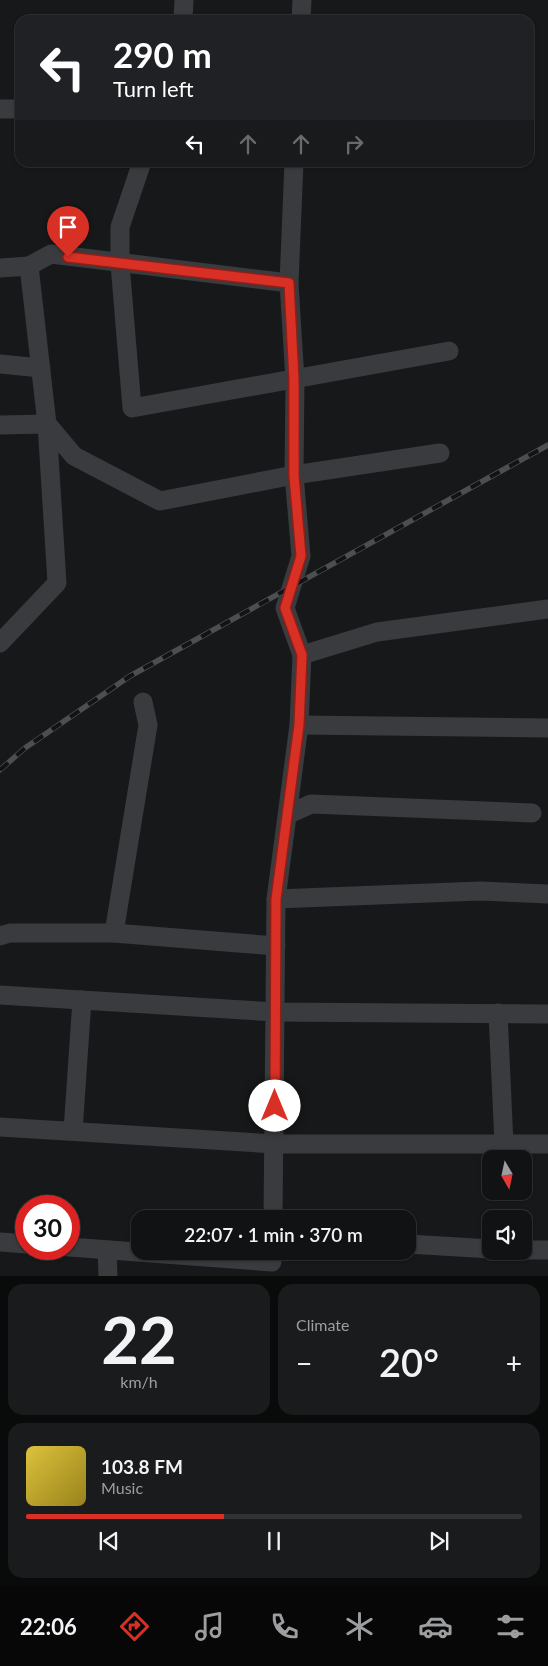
<!DOCTYPE html>
<meta charset="utf-8">
<style>
body{margin:0;font-family:Lato,sans-serif;background:#1a1b1c;color:#f1f3f6;height:100vh;display:flex;flex-direction:column;font-size:19px;white-space:nowrap}
*{box-sizing:border-box;margin:0}
p{font-size:16px;color:#9c9ea0}
.icon{flex:none;width:28px;height:28px;fill:none;stroke:currentColor;stroke-width:2;stroke-linecap:round;stroke-linejoin:round}
.map{position:relative;height:1276px;overflow:hidden}
.sheet{display:flex;flex-direction:column;gap:8px;padding:8px;background:#090a0a;flex:1}
.sheet>*{flex:none}
.guide{position:absolute;left:15px;top:15px;width:519px;height:152px;border-radius:15px;box-shadow:0 1px 4px #0004,0 0 0 1px #303233;background:#202124;color:#fff;overflow:hidden}
.needle{width:32px;rotate:171deg}
.controls{position:absolute;left:482px;top:1150px;display:grid;gap:10px}
.controls a{display:grid;place-items:center;width:50px;height:50px;border-radius:10px;background:#111213;box-shadow:0 1px 4px #0004,0 0 0 1px #303233;font-size:25px}
.speed{position:absolute;left:15px;top:1195px;display:flex;gap:10px;font-size:25px;font-weight:700;text-align:center}
.speed>*{display:grid;place-content:center;width:65px;height:65px;border-radius:50%;background:#111213;box-shadow:0 1px 4px #0004,0 0 0 1px #303233;line-height:1}
.speed .limit{border:8px solid #d22;background:#fff;color:#111}
.pin{position:absolute;display:grid;place-items:center;width:42px;height:42px;color:#fff;margin:-51px -21px;border-radius:50% 50% 50% 0;rotate:-45deg;box-shadow:0 0 5px #0007}
.pin .icon{rotate:45deg}
.me{position:absolute;width:55px;margin:-28px;rotate:0deg;stroke-linejoin:round;filter:drop-shadow(0 0 4px #0008)}
.turn{display:flex;align-items:center;gap:18px;height:105px;padding:0 15px;font-size:22px}
.turn .icon{width:65px;height:65px;stroke-width:2.5}
.turn b{display:block;font-size:35px;line-height:42px}
.lanes{display:flex;align-items:center;height:48px;padding:0 15px;background:#0003;justify-content:center;gap:25px;direction:ltr}
.lanes .off{opacity:.35}
.big{font-size:38px;font-weight:600;line-height:1.1}
.sheet .card{flex:1;display:flex;flex-direction:column;justify-content:center;gap:8px;min-width:0;padding:0 18px;border-radius:15px;background:#1a1b1c}
.sheet .dial{align-items:center;gap:0}
.dial b{font-size:65px;line-height:1}
.song{display:flex;align-items:center;gap:15px}
.cover{width:60px;height:60px;border-radius:8px;background:linear-gradient(135deg,hsl(50 70% 55%),hsl(50 70% 35%))}
.played{height:5px;border-radius:2px;background:linear-gradient(90deg,#d93025 40%,#303233 40%)}
.keys{display:flex;justify-content:space-around;direction:ltr}
.heat{display:flex;justify-content:space-between;align-items:center;font-size:28px;direction:ltr}
.sheet .tiles{flex:1;display:grid;gap:8px;grid-template-columns:1fr 1fr}
.card:last-child{grid-column:span 2}
.trip{position:absolute;left:131px;top:1210px;width:285px;height:50px;border-radius:15px;background:#111213;box-shadow:0 1px 4px #0004,0 0 0 1px #303233;font-weight:600;line-height:50px;text-align:center}
.tabs{display:flex;height:80px;justify-content:space-around;align-items:center;background:#070708;color:#9c9ea0}
.tabs .icon{width:35px;height:35px}
.tabs .current{color:#d93025}
.tabs b{font-size:22px;color:#f1f3f6}
.map>svg:first-child{display:block}
.lines{fill:none;stroke-linecap:round;stroke-linejoin:round}
.minor{stroke:#393b3e;stroke-width:19}
.rail-casing{stroke:#4c4f52;stroke-width:5.5}
.rail{stroke:#121314;stroke-width:4;stroke-dasharray:11;stroke-linecap:butt}
.route-casing{stroke:#8d1f18;stroke-width:12}
.route{stroke:#d93025;stroke-width:9}
</style>
<div class="map">
<svg width="548" height="1276" viewBox="0 0 548 1276">
<rect width="100%" height="100%" fill="#171819"/>
<g class="lines">
<g class="minor">
<polyline points="183,20 184,0"/>
<polyline points="301,20 302,0"/>
<polyline points="0,109 20,109"/>
<polyline points="142,162 120,227 120,264 132,408 449,351"/>
<polyline points="0,268 29,266"/>
<polyline points="289,283 294,162"/>
<polyline points="0,364 41,368"/>
<polyline points="0,425 47,424 29,266 51,254 289,283 295,380 294,475 301,556 285,608 302,655 299,725 276,899 273,1219"/>
<polyline points="0,643 57,583 47,424 74,456 160,501 294,475 440,453"/>
<polyline points="302,655 377,632 548,609"/>
<polyline points="299,725 548,728"/>
<polyline points="289,814 311,804 532,813"/>
<polyline points="276,899 480,891 548,894"/>
<polyline points="114,933 148,725 143,702"/>
<polyline points="0,936 10,933 114,933 276,946"/>
<polyline points="0,995 275,1012 548,1014"/>
<polyline points="498,1013 504,1144"/>
<polyline points="0,1127 275,1144 548,1144"/>
<polyline points="73,1131 82,1000"/>
<polyline points="0,1242 26,1244"/>
<polyline points="408,1244 491,1249"/>
<polyline points="69,1247 272,1262"/>
<polyline points="107,1250 108,1276"/>
<polyline points="524,1250 548,1250"/>
</g>
<g class="rail-casing">
<polyline id="rail" points="0,770 25,748 130,676 548,445"/>
</g>
<use href="#rail" class="rail"/>
</g>
<g class="lines">
<g class="route-casing">
<polyline id="route" points="68,257 289,283 294,380 294,476 301,556 285,608 302,655 299,725 276,899 275,1106"/>
</g>
<use href="#route" class="route"/>
</g>
</svg>
<div class="controls">
<a><svg class="needle" viewBox="-14 -14 28 28"><path d="M0-13l5 13h-10z" fill="#e53935"/><path d="M0 13l5-13h-10z" fill="#9c9ea0"/></svg></a>
<a><svg class="icon" aria-label="sound" viewBox="0 0 24 24"><path d="M4 9h4l5-4v14l-5-4H4zM17 9q2 3 0 6"/></svg></a>
</div>
<div class="speed"><div class="limit">30</div></div>
<div class="pin" style="left:68px;top:257px;background:#d93025"><svg class="icon" aria-label="arrive" viewBox="0 0 24 24"><path d="M6 21V4h12l-3 4 3 4H6"/></svg></div>
<svg class="me" style="left:275px;top:1106px" viewBox="-20 -20 40 40"><circle r="19" fill="#fff"/><path d="M0-13L10 11 0 6-10 11z" fill="#d93025"/></svg>
<div class="trip">22:07 · 1 min · 370 m</div>
<div class="guide">
<div class="turn"><svg class="icon" aria-label="left" viewBox="0 0 24 24"><path d="M17 20v-9H6M10 6l-5 5 5 5"/></svg><div><b>290 m</b>Turn left</div></div>
<div class="lanes"><svg class="icon" aria-label="left" viewBox="0 0 24 24"><path d="M17 20v-9H6M10 6l-5 5 5 5"/></svg><svg class="icon off" aria-label="ahead" viewBox="0 0 24 24"><path d="M12 20V5M6 11l6-6 6 6"/></svg><svg class="icon off" aria-label="ahead" viewBox="0 0 24 24"><path d="M12 20V5M6 11l6-6 6 6"/></svg><svg class="icon off" aria-label="right" viewBox="0 0 24 24"><path d="M7 20v-9h11M14 6l5 5-5 5"/></svg></div>
</div>
</div>
<section class="sheet">
<div class="tiles">
<div class="card dial"><b>22</b><p>km/h</p></div>
<div class="card"><p>Climate</p>
<div class="heat"><a>−</a><b class="big">20°</b><a>+</a></div>
</div>
<div class="card">
<div class="song"><i class="cover"></i><div><b>103.8 FM</b><p>Music</p></div></div>
<div class="played"></div>
<div class="keys"><svg class="icon" aria-label="previous" viewBox="0 0 24 24"><path d="M18 5L8 12l10 7zM5 5v14"/></svg><svg class="icon" aria-label="pause" viewBox="0 0 24 24"><path d="M8 5v14M16 5v14"/></svg><svg class="icon" aria-label="next" viewBox="0 0 24 24"><path d="M6 5l10 7-10 7zM19 5v14"/></svg></div>
</div>
</div>
</section>
<nav class="tabs">
<b>22:06</b>
<svg class="icon current" aria-label="directions" viewBox="0 0 24 24"><path d="M12 3l9 9-9 9-9-9zM9 14v-3h6M13 9l2 2-2 2"/></svg>
<svg class="icon" aria-label="music" viewBox="0 0 24 24"><path d="M9 18V5l10-2v13"/><circle cx="6" cy="18" r="3"/><circle cx="16" cy="16" r="3"/></svg>
<svg class="icon" aria-label="phone" viewBox="0 0 24 24"><path d="M5 4h4l2 5-3 2q2 4 5 5l2-3 5 2v4C11 20 4 13 5 4z"/></svg>
<svg class="icon" aria-label="climate" viewBox="0 0 24 24"><path d="M12 3v18M4 7l16 10M4 17L20 7"/></svg>
<svg class="icon" aria-label="car" viewBox="0 0 24 24"><path d="M5 17H2v-5l4-1 3-4h7l3 4 3 1v5h-3M9 17h6M6 11h13"/><circle cx="7" cy="17" r="2"/><circle cx="17" cy="17" r="2"/></svg>
<svg class="icon" aria-label="filters" viewBox="0 0 24 24"><path d="M4 7h16M4 17h16"/><circle cx="9" cy="7" r="2"/><circle cx="15" cy="17" r="2"/></svg>
</nav>
